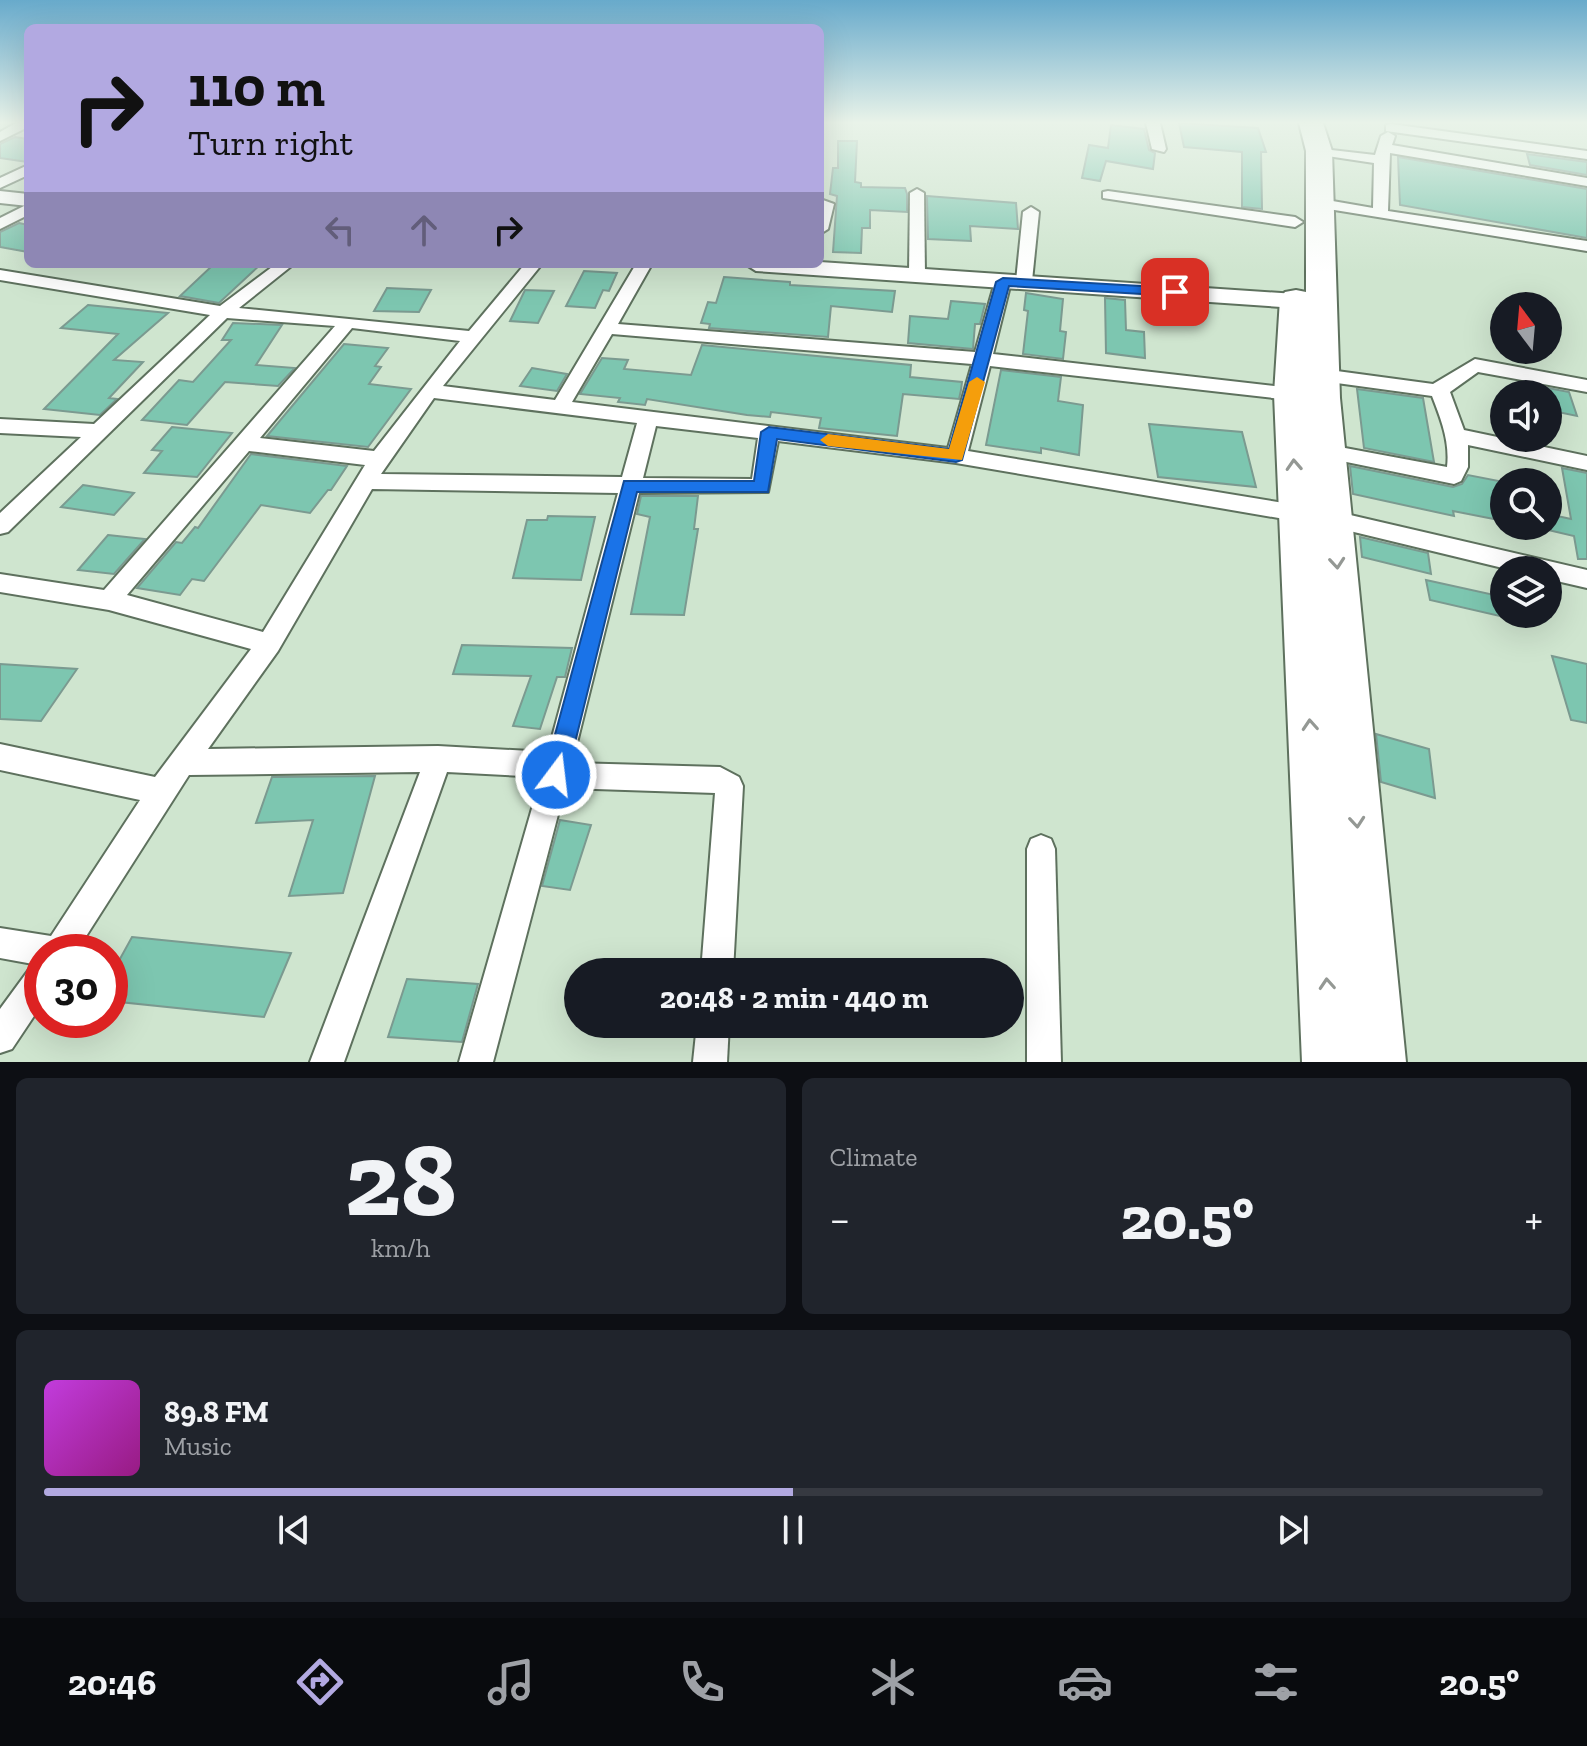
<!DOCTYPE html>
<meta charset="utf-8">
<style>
body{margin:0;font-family:"Zilla Slab",serif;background:#20242c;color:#f1f3f6;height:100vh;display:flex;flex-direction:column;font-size:30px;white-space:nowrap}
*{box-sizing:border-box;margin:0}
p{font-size:26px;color:#9ea1a6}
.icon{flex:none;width:44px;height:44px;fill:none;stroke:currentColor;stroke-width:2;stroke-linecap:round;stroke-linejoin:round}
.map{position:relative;height:1062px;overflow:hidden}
.drawer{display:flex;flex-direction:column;gap:16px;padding:16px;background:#0d0f14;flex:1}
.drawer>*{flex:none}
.top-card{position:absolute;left:24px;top:24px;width:800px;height:244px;border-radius:12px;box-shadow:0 8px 32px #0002;background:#b2a9e1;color:#111;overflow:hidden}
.needle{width:52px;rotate:344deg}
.controls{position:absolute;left:1490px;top:292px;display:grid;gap:16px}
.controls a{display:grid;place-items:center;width:72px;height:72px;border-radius:50%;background:#171b24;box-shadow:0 8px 32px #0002;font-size:40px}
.speed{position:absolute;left:24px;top:934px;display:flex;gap:16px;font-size:40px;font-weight:700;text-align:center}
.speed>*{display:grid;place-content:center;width:104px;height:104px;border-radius:50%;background:#171b24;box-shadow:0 8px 32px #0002;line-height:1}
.speed .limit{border:12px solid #d22;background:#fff;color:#111}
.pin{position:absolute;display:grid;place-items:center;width:68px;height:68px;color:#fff;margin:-34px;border-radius:16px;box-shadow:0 4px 12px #0006}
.me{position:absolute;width:88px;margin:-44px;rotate:15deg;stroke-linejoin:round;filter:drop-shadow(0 0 6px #0008)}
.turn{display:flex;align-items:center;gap:28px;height:168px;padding:0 32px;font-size:36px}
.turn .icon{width:104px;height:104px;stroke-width:2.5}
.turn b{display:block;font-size:56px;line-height:68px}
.lanes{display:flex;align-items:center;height:76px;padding:0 32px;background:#0003;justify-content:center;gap:40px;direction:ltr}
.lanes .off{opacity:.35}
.big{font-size:60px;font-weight:700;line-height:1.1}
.drawer .card{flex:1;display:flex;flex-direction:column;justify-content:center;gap:12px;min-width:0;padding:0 28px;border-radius:12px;background:#20242c}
.drawer .dial{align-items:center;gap:0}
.dial b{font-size:104px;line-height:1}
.song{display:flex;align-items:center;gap:24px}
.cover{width:96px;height:96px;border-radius:12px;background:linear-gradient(135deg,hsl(290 70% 55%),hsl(310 70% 35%))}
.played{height:8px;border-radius:4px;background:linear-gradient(90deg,#b2a9e1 50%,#363941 50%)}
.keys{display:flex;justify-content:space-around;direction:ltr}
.heat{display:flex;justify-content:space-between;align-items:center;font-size:44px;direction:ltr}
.drawer .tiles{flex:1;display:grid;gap:16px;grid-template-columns:1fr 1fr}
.card:last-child{grid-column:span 2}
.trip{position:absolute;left:564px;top:958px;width:460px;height:80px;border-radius:40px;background:#171b24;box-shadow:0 8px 32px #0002;font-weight:700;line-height:80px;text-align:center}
.tabs{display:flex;height:128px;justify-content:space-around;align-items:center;background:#090b0e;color:#9ea1a6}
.tabs .icon{width:56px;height:56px}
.tabs .active{color:#b2a9e1}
.tabs b{font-size:36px;color:#f1f3f6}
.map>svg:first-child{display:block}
.building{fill:#7dc6b0;stroke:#7b9a90;stroke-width:2}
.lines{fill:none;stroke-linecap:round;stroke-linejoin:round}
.street-casing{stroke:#5e715e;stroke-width:4}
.secondary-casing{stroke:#5e715e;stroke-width:4}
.highway-casing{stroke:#5e715e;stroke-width:4}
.street{fill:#fff;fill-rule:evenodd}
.secondary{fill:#fff;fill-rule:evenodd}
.highway{fill:#fff;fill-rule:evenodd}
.oneway{stroke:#949894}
.route{fill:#1a73e8;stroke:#114b97;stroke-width:2}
.slow{fill:#f59e0b}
</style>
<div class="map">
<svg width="1587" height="1062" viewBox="0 0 1587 1062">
<rect width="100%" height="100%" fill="#cfe5cf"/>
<g class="building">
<polygon points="1179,123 1258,128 1266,152 1261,152 1262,209 1242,207 1242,152 1184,147"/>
<polygon points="1111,125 1144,129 1149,150 1155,153 1153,169 1106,161 1100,181 1082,178 1089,145 1108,148"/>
<polygon points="15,137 28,139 28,162 0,158 0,144"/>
<polygon points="838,141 857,141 855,182 861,183 861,187 905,188 907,194 907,212 870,210 870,228 862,228 861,253 833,252 837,196 830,194 833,168 838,168"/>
<polygon points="1527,154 1587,162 1587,175 1530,165"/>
<polygon points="1398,157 1587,189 1587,238 1400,205"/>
<polygon points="927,196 1016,203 1018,229 970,226 971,241 928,239"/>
<polygon points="19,223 28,225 28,252 0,247 0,232"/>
<polygon points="214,264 261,264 219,303 180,296"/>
<polygon points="584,271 617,273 609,291 603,290 595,308 566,306"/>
<polygon points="724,277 790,282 790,285 895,291 892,312 831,306 828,337 709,328 710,324 701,323 708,302 716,303"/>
<polygon points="387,288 431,290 419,312 374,311"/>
<polygon points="525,290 554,291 538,323 510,321"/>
<polygon points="1026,293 1063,299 1060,331 1066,332 1063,359 1023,354 1028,311 1024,310"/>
<polygon points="1105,298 1125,300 1126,330 1144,332 1145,358 1106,353"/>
<polygon points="951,301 985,304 980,324 975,324 973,349 908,343 910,316 948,319"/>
<polygon points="88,305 168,313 114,360 143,362 109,398 117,399 100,415 44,409 118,334 61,328"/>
<polygon points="233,323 282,325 256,365 295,368 278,386 225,382 187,425 142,420 179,380 193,382 231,340 222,340"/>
<polygon points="344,344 388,348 375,366 381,367 369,384 411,389 368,447 267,436"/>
<polygon points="702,345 911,365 910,377 962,382 961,390 959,399 903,394 897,436 819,428 821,418 771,412 770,417 747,415 647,399 645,405 618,402 620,398 580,394 602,358 628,360 624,369 691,375"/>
<polygon points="532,368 567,374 557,391 520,386"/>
<polygon points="1001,370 1061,377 1058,401 1083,405 1079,455 1041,448 1041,453 986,445"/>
<polygon points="1548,388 1569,392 1577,416 1548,410"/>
<polygon points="1357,389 1423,398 1434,462 1364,448"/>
<polygon points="1149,424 1242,432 1256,487 1158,477"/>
<polygon points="172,427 232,433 197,477 144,473 162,451 152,450"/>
<polygon points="251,454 347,466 331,490 328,490 310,513 261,505 204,581 192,579 180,595 137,588 176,542 182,543 195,527 198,528"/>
<polygon points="1350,466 1453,487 1462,484 1468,475 1504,482 1504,521 1453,511 1454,516 1353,494"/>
<polygon points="1562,468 1587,473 1587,559 1578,559 1574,536 1548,530 1548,514 1571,519"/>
<polygon points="83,485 134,493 114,515 61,507"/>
<polygon points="641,496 698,496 694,529 698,529 684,615 631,614 650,517 637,514"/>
<polygon points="548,516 595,517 581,580 513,578 527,520 547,520"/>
<polygon points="108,535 145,539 114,574 78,570"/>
<polygon points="1360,537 1428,553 1431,574 1362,557"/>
<polygon points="1426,580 1499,596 1504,617 1430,600"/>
<polygon points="462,645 572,648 565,677 557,677 540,729 513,726 531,676 453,674"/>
<polygon points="1552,656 1587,664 1587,723 1571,720"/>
<polygon points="0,664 77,669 41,721 0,719"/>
<polygon points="1376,734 1429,749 1435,798 1381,782"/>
<polygon points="375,776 343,893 289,896 313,820 256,823 272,777"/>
<polygon points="560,820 591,825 570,890 542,886"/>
<polygon points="132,937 291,953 264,1017 110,1001 110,977"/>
<polygon points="407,979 478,984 462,1042 388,1037"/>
</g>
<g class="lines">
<g class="street-casing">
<g id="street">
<polygon points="16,123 28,123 28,127 0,141 0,132"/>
<polygon points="1146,123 1160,123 1166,149 1164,152 1152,149"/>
<polygon points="1391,124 1587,151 1587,159 1386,131 1386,125"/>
<polygon points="1388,132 1395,136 1392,145 1587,178 1587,186 1390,153 1388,211 1587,241 1587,251 1316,207 1313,204 1321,199 1373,208 1374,163 1314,154 1314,148 1375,155 1381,136"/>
<polygon points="28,165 28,175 0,188 0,178"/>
<polygon points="917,189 924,193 925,275 917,280 909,275 910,193"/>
<polygon points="1108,191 1295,217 1303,222 1295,227 1103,198 1103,192"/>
<polygon points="820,199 834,204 828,229 820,234"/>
<polygon points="28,204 28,215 0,229 0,218"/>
<polygon points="1031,207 1039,212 1032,281 1024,286 1016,281 1023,212"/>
<path d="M276,264h18l-55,44 230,23 56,-67h17l-99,122 112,14 81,-136h16l-34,60 357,28 20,-70 8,-5 8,5 -18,72 298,34 10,6 -10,6 -301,-34 -22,85 328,54 8,2 3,6 -3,6 -8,2 -340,-58 -178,-22 -10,51 -129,1 -67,270 148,4 19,10 4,9 -10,186h-32l14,-179 -150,-5 -72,274h-34l82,-285 -94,-5 -103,290h-34l110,-290 -231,3 -113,177h-34v52l-30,45 -12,4v-44l33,-45 -33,-6v-30l51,8 89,-136 -140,-30v-26l155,33 96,-128 -142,-39 -109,-18v-18l104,16 231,-264 -108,-8 -219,214 -8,2v-21l81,-76 -81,-4v-14l94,5 116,-109 -210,-35v-10l220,36zM352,328l108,13 -86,110 -114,-13zM612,334l360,30 -24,84 -376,-46zM434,398l203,25 -15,54 -241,-3zM656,426l102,12 -6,41 -109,-1zM249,451l116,14 -102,167 -136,-37zM372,489l246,4 -70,259 -110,-6 -230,3 70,-98z"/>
<path d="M1475,359l112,21v12l-109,-20 -28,20 14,38 123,26v14l-119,-25v22l-7,14 -7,3 -132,-27 -3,-5 3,-5 7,-2 118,22c3,-25 -6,-48 -15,-71l-110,-15 -9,-6 2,-4 7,-2 111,15z"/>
<polygon points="1333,511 1587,570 1587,588 1548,579 1548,570 1511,570 1325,525 1322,519 1325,513"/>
<polygon points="1041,835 1051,839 1055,849 1061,1062 1027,1062 1027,849 1031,839"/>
<polygon points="697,1024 729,1024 727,1062 693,1062"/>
</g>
</g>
<g class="secondary-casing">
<g id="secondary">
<polygon points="0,191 28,194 28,206 0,203"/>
<polygon points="820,262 1296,294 1304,296 1308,301 1304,306 1296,308 756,271 745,264"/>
</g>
</g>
<g class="highway-casing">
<polygon id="highway" points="1299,123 1323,123 1332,151 1340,398 1406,1062 1302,1062 1274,394 1280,299 1285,292 1296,290 1306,292 1306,151"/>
</g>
<use href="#street" class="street"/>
<use href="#secondary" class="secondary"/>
<use href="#highway" class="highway"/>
</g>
<defs><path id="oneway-chevron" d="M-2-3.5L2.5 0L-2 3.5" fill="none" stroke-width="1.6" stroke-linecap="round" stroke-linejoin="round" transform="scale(2)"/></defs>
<g class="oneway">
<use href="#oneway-chevron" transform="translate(1294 465) rotate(-93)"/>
<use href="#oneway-chevron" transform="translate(1337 563) rotate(85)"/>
<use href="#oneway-chevron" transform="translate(1310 725) rotate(-94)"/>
<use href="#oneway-chevron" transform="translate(1357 822) rotate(85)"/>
<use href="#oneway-chevron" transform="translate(1327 984) rotate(-94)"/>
</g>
<linearGradient id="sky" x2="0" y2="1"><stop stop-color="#68aacb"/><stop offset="0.45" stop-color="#e9f3e9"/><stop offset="1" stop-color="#e9f3e9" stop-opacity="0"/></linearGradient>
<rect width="1587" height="272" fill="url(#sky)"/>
<polygon class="route" points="1003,278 1175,288 1182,292 1175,296 1009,286 962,460 956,462 777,439 768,492 637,492 567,775 564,783 556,786 548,783 544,775 624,481 754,481 761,432 769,427 949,449 996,282"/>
<polygon class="slow" points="977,377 985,382 962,460 828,446 820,440 828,434 949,449 969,382"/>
</svg>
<div class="controls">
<a><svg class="needle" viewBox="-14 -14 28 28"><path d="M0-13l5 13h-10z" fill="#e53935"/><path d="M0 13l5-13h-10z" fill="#9ea1a6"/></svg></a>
<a><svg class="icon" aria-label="sound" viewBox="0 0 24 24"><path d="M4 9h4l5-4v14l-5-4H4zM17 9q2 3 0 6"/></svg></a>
<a><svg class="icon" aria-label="search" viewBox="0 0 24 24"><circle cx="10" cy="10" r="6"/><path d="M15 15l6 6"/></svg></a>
<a><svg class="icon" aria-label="layers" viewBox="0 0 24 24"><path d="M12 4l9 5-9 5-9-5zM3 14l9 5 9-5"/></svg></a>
</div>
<div class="speed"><div class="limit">30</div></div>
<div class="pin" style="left:1175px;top:292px;background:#d93025"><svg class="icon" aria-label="arrive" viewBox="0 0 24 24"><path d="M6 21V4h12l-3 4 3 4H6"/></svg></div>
<svg class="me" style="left:556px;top:775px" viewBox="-20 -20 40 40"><circle r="17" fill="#1a73e8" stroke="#fff" stroke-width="3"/><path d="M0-11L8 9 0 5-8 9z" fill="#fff"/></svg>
<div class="trip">20:48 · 2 min · 440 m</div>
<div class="top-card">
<div class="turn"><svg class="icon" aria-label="right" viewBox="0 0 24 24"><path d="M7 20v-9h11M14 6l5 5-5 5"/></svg><div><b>110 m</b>Turn right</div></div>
<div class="lanes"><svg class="icon off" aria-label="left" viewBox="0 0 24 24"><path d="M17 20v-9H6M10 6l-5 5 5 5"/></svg><svg class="icon off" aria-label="ahead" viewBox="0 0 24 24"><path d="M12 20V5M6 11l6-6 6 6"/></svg><svg class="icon" aria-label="right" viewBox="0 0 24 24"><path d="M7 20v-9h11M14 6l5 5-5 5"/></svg></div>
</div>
</div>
<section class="drawer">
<div class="tiles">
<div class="card dial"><b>28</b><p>km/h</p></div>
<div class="card"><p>Climate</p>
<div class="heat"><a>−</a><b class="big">20.5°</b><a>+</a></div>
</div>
<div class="card">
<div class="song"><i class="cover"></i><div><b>89.8 FM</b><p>Music</p></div></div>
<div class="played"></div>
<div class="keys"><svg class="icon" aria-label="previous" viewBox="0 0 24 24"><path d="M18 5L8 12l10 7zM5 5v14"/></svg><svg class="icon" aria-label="pause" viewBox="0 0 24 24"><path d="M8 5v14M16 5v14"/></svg><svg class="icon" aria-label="next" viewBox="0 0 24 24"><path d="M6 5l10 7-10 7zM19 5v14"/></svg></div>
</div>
</div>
</section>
<nav class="tabs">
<b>20:46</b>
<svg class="icon active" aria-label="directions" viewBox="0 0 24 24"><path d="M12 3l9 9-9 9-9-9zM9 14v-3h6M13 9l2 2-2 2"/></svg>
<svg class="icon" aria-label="music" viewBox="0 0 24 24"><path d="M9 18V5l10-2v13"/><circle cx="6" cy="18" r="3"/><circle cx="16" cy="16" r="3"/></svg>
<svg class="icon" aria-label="phone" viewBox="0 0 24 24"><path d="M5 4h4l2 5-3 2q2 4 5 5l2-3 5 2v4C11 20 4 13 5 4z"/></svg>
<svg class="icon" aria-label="climate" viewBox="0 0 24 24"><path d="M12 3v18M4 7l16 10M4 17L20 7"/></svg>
<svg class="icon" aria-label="car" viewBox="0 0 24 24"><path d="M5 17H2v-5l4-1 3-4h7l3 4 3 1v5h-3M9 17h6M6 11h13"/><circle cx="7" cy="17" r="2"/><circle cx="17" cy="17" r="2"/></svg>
<svg class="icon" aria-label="filters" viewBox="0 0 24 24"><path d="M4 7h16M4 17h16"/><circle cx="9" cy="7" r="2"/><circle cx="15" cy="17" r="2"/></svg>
<b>20.5°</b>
</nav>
